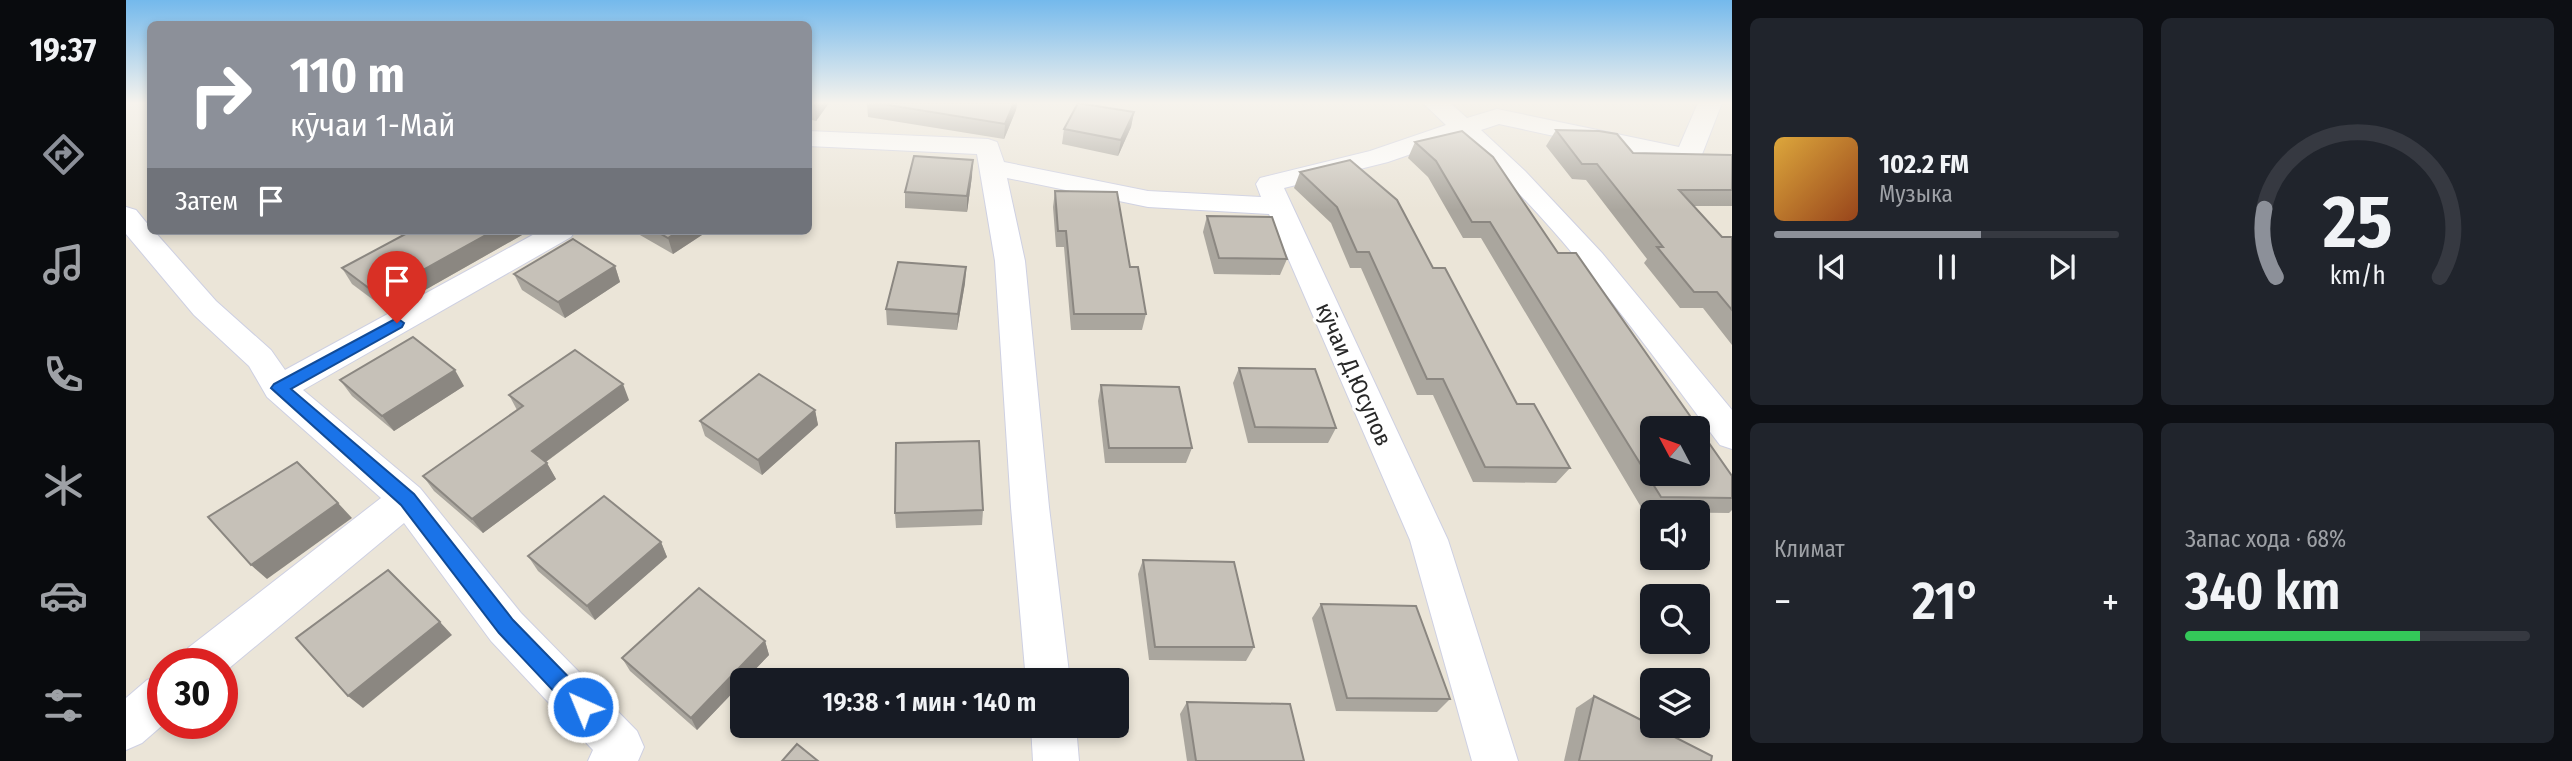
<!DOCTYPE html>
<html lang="ru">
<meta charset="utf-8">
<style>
body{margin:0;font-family:"Fira Sans Condensed",sans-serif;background:#20242c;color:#f1f3f6;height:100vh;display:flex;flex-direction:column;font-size:26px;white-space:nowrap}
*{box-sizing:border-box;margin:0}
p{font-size:23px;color:#9ea1a6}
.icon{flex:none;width:38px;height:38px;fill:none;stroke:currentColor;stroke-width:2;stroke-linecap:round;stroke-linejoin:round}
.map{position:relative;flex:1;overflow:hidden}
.drawer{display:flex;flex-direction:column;gap:18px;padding:18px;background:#0d0f14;width:840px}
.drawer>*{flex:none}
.hud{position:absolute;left:21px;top:21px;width:665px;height:214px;border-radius:10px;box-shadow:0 4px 10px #0003;background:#8c9099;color:#fff;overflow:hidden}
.needle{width:46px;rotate:311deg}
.tools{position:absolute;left:1514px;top:416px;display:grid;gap:14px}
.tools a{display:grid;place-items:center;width:70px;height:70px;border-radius:10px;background:#171b24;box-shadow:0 4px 10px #0003;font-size:35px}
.speed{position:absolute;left:21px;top:648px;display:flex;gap:14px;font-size:35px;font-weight:700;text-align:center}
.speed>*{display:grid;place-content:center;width:91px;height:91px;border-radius:50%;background:#171b24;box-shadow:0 4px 10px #0003;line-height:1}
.speed .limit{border:10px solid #d22;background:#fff;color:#111}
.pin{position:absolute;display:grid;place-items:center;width:60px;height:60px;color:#fff;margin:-72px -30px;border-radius:50% 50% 50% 0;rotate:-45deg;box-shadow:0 0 7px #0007}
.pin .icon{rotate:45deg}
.me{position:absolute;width:77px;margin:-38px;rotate:316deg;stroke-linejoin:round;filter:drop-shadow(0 0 5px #0008)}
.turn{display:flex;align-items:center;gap:24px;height:147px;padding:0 28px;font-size:32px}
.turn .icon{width:91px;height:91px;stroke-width:2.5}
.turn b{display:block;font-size:49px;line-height:60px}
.then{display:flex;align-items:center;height:66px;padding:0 28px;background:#0003;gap:14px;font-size:26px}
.big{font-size:52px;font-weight:600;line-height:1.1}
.drawer .card{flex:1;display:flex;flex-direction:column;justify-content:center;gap:10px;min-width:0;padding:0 24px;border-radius:10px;background:#20242c}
.drawer .dial{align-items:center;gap:0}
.dial svg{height:182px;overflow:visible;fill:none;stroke:#363941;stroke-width:7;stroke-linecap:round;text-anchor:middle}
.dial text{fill:#f1f3f6;stroke:none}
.song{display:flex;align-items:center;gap:21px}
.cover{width:84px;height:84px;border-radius:10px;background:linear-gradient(135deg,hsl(40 70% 55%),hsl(20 70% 35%))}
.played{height:7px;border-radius:4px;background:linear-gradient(90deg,#8c9099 60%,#363941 60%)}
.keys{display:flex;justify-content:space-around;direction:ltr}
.heat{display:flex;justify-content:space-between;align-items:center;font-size:38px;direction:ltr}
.charge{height:10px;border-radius:5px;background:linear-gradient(90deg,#34c759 68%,#363941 0)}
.drawer .tiles{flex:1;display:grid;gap:18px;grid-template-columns:repeat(2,1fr)}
.trip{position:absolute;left:604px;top:668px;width:399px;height:70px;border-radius:10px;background:#171b24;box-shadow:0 4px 10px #0003;font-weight:600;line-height:70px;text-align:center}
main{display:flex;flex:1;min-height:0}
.dock{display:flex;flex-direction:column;width:126px;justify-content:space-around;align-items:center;background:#090b0e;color:#9ea1a6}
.dock .icon{width:49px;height:49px}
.dock .active{color:#8c9099}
.dock b{font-size:32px;color:#f1f3f6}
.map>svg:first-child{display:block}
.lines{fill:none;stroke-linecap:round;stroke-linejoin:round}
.minor-casing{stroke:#ced0e2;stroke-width:2}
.minor{fill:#fff;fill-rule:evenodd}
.wall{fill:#aaa69e}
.shaded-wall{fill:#8b8781}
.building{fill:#c6c1b8;stroke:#8b8781;stroke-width:2;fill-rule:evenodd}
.route{fill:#1a73e8;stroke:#114b97;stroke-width:2}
.labels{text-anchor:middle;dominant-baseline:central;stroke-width:6;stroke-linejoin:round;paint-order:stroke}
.street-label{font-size:23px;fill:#282828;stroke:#fff}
</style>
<main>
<nav class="dock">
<b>19:37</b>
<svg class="icon active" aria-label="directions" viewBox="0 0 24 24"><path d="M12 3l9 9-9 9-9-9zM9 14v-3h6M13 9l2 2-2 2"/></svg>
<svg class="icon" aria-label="music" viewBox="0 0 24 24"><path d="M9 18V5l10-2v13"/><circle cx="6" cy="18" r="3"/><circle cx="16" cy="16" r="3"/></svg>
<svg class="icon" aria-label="phone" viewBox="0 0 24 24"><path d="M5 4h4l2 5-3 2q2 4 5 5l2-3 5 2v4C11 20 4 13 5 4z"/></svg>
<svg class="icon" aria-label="climate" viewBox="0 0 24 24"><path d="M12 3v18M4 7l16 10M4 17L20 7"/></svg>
<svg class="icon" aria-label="car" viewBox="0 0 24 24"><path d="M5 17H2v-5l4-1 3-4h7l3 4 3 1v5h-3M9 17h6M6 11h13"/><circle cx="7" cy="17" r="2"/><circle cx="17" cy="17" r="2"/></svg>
<svg class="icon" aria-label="filters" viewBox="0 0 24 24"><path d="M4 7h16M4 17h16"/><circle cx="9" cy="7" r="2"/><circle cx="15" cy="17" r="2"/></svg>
</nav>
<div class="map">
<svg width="1606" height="761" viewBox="0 0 1606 761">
<rect width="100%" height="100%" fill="#ebe5d8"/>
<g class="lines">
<g class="minor-casing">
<g id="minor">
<path d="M1297,103h27l17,15 30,-9 182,38 19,-44h24l-21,54 -4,5 -9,3 -189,-41 -18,6 44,41 77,82 130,157v39l-12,-4c-80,-106 -159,-220 -260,-308l-72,25 -104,26 164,352 70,221h-46l-62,-221 -141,-326 -121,-7 -141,-29 18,83 24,246 21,174h-44l-15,-174 -16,-246 -18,-107 -169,-8v-15l180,8 9,3 7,20 144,29 113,6 -5,-13 4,-6 110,-27 76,-26z"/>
<polygon points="0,207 10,210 24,227 24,231 28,231 90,301 145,350 159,370 414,231 449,231 445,237 177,390 294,488 395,613 511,731 518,747 512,761 462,761 467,750 365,641 278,523 96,674 96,663 56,663 62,648 255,498 141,397 123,366 68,315 0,234"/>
<polygon points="37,674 39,723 16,743 0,750 0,698 21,680"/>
<polygon points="905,726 950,726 953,761 907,761"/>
</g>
</g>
<use href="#minor" class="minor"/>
</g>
<g class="wall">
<polygon points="682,103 703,103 690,121 682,119"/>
<polygon points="741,103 891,103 890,110 878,139 742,117"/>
<polygon points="1008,112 1005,127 992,156 936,144 938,129"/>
<polygon points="1430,130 1507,153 1606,155 1606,206 1568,206 1596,237 1606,237 1606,345 1577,308 1554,308 1518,263 1521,259 1460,180 1446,179 1420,146"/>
<polygon points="1289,142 1432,253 1606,476 1606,510 1603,513 1518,512 1355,238 1337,238 1302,177 1282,158"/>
<polygon points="1174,172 1307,268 1391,404 1444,468 1430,483 1347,482 1307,395 1291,395 1235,268 1224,268 1205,223 1168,188"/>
<polygon points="846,176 841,212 779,208 779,192"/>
<polygon points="929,191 1004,267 1020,314 1016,330 945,330 938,247 930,247 927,207"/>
<polygon points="1081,216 1161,259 1154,275 1088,274 1077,232"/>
<polygon points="285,231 403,231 262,311 226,284 216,268"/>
<polygon points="507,231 582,231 547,254"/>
<polygon points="489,266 494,282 439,318 396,290 388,274"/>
<polygon points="840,267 839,283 831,330 761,325 760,309"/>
<polygon points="1113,368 1210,428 1202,443 1122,443 1107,383"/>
<polygon points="214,380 338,386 268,431 226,396"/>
<polygon points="975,385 1066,448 1060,463 979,463 972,401"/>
<polygon points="383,395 503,400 420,462 430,479 357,533 308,491 297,476 391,410"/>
<polygon points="689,410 692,425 636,475 579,436 574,421"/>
<polygon points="857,510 856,525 770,528 769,513"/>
<polygon points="535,542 541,557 469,620 412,571 402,556"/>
<polygon points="1017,560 1128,647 1120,661 1023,660 1012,574"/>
<polygon points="1195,604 1324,699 1311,712 1210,711 1186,618"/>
<polygon points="639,641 643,655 618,681 616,681 616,683 571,730 504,671 496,658"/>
<polygon points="1468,696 1585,761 1438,761 1450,708"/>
<polygon points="1061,702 1178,761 1061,761 1054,714"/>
</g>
<g class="shaded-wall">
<polygon points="690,103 703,103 690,121 688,105"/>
<polygon points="888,103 891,103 890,110 878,139 879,124"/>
<polygon points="1008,112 1005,127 992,156 995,140"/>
<polygon points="847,160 846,176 841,212 841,196"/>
<polygon points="367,231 403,231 262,311 252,295"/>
<polygon points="553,231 582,231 547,254 542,238"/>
<polygon points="489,266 494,282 439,318 432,302"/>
<polygon points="840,267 839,283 831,330 832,314"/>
<polygon points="329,370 338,386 268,431 256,416"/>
<polygon points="497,384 503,400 414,466 406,451"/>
<polygon points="689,410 692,425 636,475 632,460"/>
<polygon points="421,463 430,479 357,533 346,519"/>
<polygon points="212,503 226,518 141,579 125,565"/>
<polygon points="535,542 541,557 469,620 461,606"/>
<polygon points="314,622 326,635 237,708 222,696"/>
<polygon points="639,641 643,655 618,681 616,681 616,683 571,730 565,718"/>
</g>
<g class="building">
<polygon points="750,103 888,103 879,124"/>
<polygon points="952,103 1008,112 995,140 938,129"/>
<polygon points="1430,130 1473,131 1491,134 1507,153 1606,155 1606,190 1553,190 1596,237 1606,237 1606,310 1591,292 1568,292 1531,247 1537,247 1471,164 1456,164"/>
<path d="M1336,131l31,26 65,96h18l156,223v22l-71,-1 -171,-275h-18l-36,-61 -21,-19zM1526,429h46v45h-46z"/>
<polygon points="788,156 847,160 841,196 779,192"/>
<polygon points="1224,160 1271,200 1307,268 1319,268 1391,404 1408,404 1444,468 1359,467 1317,379 1301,379 1243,252 1231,252 1211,207 1174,172"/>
<polygon points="929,191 991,192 1004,267 1012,267 1020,314 948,314 940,231 932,231"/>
<polygon points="1081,216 1146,217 1161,259 1093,258"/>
<polygon points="285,231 367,231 252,295 216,268"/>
<polygon points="530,231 553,231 542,238"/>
<polygon points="447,239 489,266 432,302 388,274"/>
<polygon points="772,262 840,267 832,314 760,309"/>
<polygon points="287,337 329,370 256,416 214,380"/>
<polygon points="449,350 497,384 406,451 421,463 346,519 297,476 397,406 383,395"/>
<polygon points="1113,368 1189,369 1210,428 1129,427"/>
<polygon points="633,374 689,410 632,460 574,421"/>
<polygon points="975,385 1053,387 1066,448 983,448"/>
<polygon points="853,441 857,510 769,513 770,443"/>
<polygon points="171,462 212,503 125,565 82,517"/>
<polygon points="478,496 535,542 461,606 402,556"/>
<polygon points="1017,560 1108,562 1128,647 1029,647"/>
<polygon points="262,570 314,622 222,696 170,638"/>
<polygon points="573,588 639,641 565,718 496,658"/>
<polygon points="1195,604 1290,606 1324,699 1221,698"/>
<polygon points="1468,696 1586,756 1585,761 1453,761"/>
<polygon points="1061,702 1164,704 1178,761 1070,761"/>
<polygon points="671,744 692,761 656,761"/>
</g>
<linearGradient id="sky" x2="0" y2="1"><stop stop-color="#74b9ec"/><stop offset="0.49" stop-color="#f6f3ed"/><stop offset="1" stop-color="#f6f3ed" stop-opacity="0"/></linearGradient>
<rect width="1606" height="210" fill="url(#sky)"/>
<polygon class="route" points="271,318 278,323 276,327 165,389 288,494 387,620 464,699 467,707 464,714 457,717 449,714 373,633 275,505 145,388 148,384"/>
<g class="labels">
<g class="street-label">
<text transform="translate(1228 374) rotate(66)">кӯчаи Д.Юсупов</text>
</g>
</g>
</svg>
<div class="tools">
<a><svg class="needle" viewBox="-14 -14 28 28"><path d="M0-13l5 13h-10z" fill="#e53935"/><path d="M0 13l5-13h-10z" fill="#9ea1a6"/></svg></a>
<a><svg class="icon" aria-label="sound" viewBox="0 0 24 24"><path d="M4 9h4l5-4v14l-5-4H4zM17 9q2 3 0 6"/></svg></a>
<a><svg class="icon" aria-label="search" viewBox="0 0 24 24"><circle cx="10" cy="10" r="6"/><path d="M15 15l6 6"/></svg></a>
<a><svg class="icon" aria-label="layers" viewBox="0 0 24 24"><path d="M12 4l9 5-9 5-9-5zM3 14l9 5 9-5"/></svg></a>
</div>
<div class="speed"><div class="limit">30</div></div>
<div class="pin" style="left:271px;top:323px;background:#d93025"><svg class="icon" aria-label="arrive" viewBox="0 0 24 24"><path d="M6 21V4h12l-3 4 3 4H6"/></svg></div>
<svg class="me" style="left:457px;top:707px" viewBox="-20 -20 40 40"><circle r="17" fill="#1a73e8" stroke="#fff" stroke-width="3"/><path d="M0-11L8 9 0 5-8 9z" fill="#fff"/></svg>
<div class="trip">19:38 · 1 мин · 140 m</div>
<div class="hud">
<div class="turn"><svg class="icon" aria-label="right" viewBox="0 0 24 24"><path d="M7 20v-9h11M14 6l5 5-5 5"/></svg><div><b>110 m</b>кӯчаи 1-Май</div></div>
<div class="then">Затем<svg class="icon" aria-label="arrive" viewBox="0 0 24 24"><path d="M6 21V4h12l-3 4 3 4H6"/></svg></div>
</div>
</div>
<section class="drawer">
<div class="tiles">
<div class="card">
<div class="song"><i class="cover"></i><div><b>102.2 FM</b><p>Музыка</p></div></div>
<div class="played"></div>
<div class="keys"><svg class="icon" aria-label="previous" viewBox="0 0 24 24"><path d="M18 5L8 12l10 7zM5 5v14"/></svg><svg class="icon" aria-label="pause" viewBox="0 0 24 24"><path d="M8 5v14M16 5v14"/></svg><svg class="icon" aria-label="next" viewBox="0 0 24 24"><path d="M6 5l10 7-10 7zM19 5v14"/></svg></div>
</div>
<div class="card dial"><svg viewBox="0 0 100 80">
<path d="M14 69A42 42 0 1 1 86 69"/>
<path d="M14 69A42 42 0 0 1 9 39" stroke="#8c9099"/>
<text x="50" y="56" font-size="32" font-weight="700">25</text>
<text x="50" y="72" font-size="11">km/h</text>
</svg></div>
<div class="card"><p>Климат</p>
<div class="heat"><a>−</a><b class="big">21°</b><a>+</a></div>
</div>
<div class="card"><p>Запас хода · 68%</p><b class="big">340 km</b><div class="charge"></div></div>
</div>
</section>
</main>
